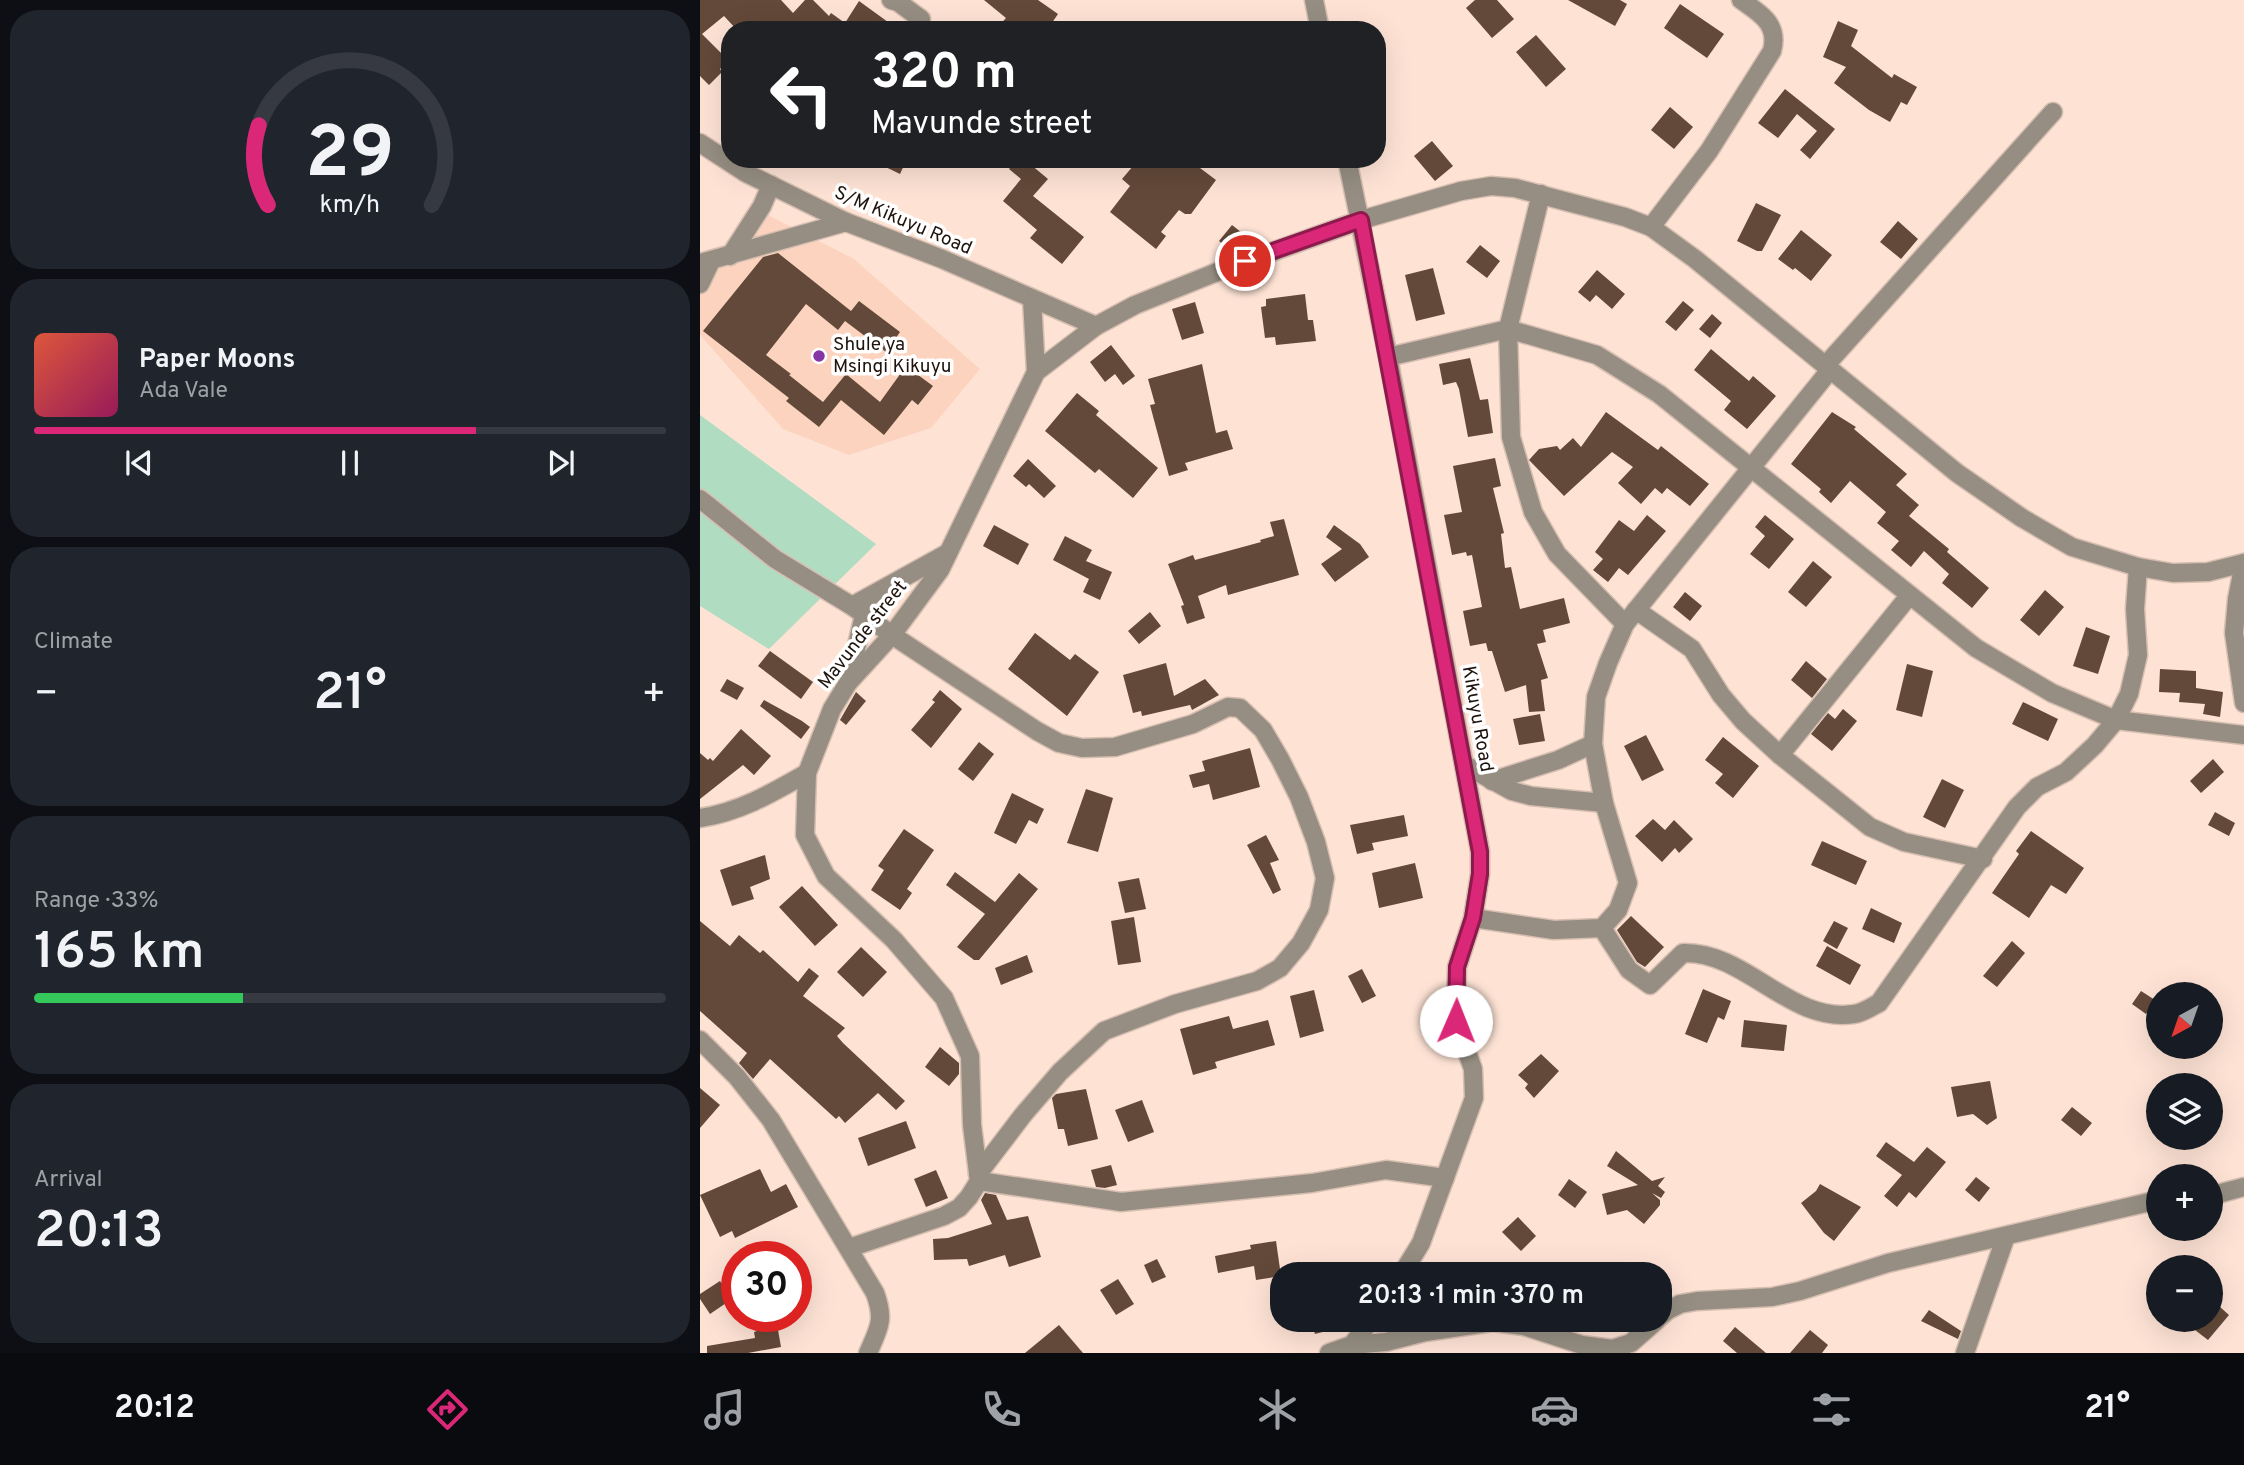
<!DOCTYPE html>
<meta charset="utf-8">
<style>
body{margin:0;font-family:Overpass,sans-serif;background:#20242c;color:#f1f3f6;height:100vh;display:flex;flex-direction:column;font-size:26px;white-space:nowrap}
*{box-sizing:border-box;margin:0}
p{font-size:23px;color:#9ea1a6}
.icon{flex:none;width:38px;height:38px;fill:none;stroke:currentColor;stroke-width:2;stroke-linecap:round;stroke-linejoin:round}
.map{position:relative;flex:1;overflow:hidden}
.sheet{display:flex;flex-direction:column;gap:10px;padding:10px;background:#0d0f14;width:700px}
.sheet>*{flex:none}
.banner{position:absolute;left:21px;top:21px;width:665px;height:147px;border-radius:28px;box-shadow:0 7px 28px #0002;background:#202124;color:#fff;overflow:hidden}
.needle{width:46px;rotate:220deg}
.tools{position:absolute;left:1446px;top:982px;display:grid;gap:14px}
.tools a{display:grid;place-items:center;width:77px;height:77px;border-radius:50%;background:#171b24;box-shadow:0 7px 28px #0002;font-size:35px}
.speed{position:absolute;left:21px;top:1241px;display:flex;gap:14px;font-size:35px;font-weight:700;text-align:center}
.speed>*{display:grid;place-content:center;width:91px;height:91px;border-radius:50%;background:#171b24;box-shadow:0 7px 28px #0002;line-height:1}
.speed .limit{border:10px solid #d22;background:#fff;color:#111}
.pin{position:absolute;display:grid;place-items:center;width:60px;height:60px;color:#fff;margin:-30px;border:4px solid #fff;border-radius:50%;box-shadow:0 2px 7px #0007}
.me{position:absolute;width:77px;margin:-38px;rotate:1deg;stroke-linejoin:round;filter:drop-shadow(0 0 5px #0008)}
.turn{display:flex;align-items:center;gap:24px;height:147px;padding:0 35px;font-size:32px}
.turn .icon{width:91px;height:91px;stroke-width:2.5}
.turn b{display:block;font-size:49px;line-height:60px}
.big{font-size:52px;font-weight:600;line-height:1.1}
.sheet .card{flex:1;display:flex;flex-direction:column;justify-content:center;gap:10px;min-width:0;padding:0 24px;border-radius:28px;background:#20242c}
.sheet .dial{align-items:center;gap:0}
.dial svg{height:182px;overflow:visible;fill:none;stroke:#363941;stroke-width:7;stroke-linecap:round;text-anchor:middle}
.dial text{fill:#f1f3f6;stroke:none}
.song{display:flex;align-items:center;gap:21px}
.cover{width:84px;height:84px;border-radius:10px;background:linear-gradient(135deg,hsl(10 70% 55%),hsl(330 70% 35%))}
.played{height:7px;border-radius:4px;background:linear-gradient(90deg,#db2777 70%,#363941 70%)}
.keys{display:flex;justify-content:space-around;direction:ltr}
.heat{display:flex;justify-content:space-between;align-items:center;font-size:38px;direction:ltr}
.charge{height:10px;border-radius:5px;background:linear-gradient(90deg,#34c759 33%,#363941 0)}
.trip{position:absolute;left:570px;top:1262px;width:402px;height:70px;border-radius:28px;background:#171b24;box-shadow:0 7px 28px #0002;font-weight:600;line-height:70px;text-align:center}
.tabs{display:flex;height:112px;justify-content:space-around;align-items:center;background:#090b0e;color:#9ea1a6}
.tabs .icon{width:49px;height:49px}
.tabs .current{color:#db2777}
.tabs b{font-size:32px;color:#f1f3f6}
main{display:flex;flex:1;min-height:0}
.map>svg:first-child{display:block}
.built{fill:#fcd3bf}
.green{fill:#b0dcc1}
.building{fill:#634939}
.lines{fill:none;stroke-linecap:round;stroke-linejoin:round}
.minor-casing{stroke:#d6beb1;stroke-width:21}
.minor{stroke:#968e82;stroke-width:18}
.route-casing{stroke:#8e194d;stroke-width:18}
.route{stroke:#db2777;stroke-width:12}
.poi-dot{fill:#8635a4;stroke:#fff;stroke-width:2.5}
.labels{text-anchor:middle;dominant-baseline:central;stroke-width:7;stroke-linejoin:round;paint-order:stroke}
.street-label{font-size:19px;fill:#1e130d;stroke:#fff}
.poi-label{font-size:19px;fill:#1e130d;stroke:#fff;text-anchor:start}
</style>
<main>
<section class="sheet">
<div class="card dial"><svg viewBox="0 0 100 80">
<path d="M14 69A42 42 0 1 1 86 69"/>
<path d="M14 69A42 42 0 0 1 10 34" stroke="#db2777"/>
<text x="50" y="56" font-size="32" font-weight="700">29</text>
<text x="50" y="72" font-size="11">km/h</text>
</svg></div>
<div class="card">
<div class="song"><i class="cover"></i><div><b>Paper Moons</b><p>Ada Vale</p></div></div>
<div class="played"></div>
<div class="keys"><svg class="icon" aria-label="previous" viewBox="0 0 24 24"><path d="M18 5L8 12l10 7zM5 5v14"/></svg><svg class="icon" aria-label="pause" viewBox="0 0 24 24"><path d="M8 5v14M16 5v14"/></svg><svg class="icon" aria-label="next" viewBox="0 0 24 24"><path d="M6 5l10 7-10 7zM19 5v14"/></svg></div>
</div>
<div class="card"><p>Climate</p>
<div class="heat"><a>−</a><b class="big">21°</b><a>+</a></div>
</div>
<div class="card"><p>Range · 33%</p><b class="big">165 km</b><div class="charge"></div></div>
<div class="card"><p>Arrival</p><b class="big">20:13</b></div>
</section>
<div class="map">
<svg width="1544" height="1353" viewBox="0 0 1544 1353">
<rect width="100%" height="100%" fill="#fee3d5"/>
<polygon class="built" points="54,208 154,259 280,369 231,428 149,455 83,429 0,335 0,281"/>
<polygon class="green" points="0,415 176,544 69,649 0,606"/>
<g class="building">
<polygon points="0,0 81,0 93,13 105,0 113,0 129,16 131,13 145,23 159,1 199,30 37,30 24,16 2,34 29,61 20,69 22,72 9,85 0,76"/>
<polygon points="284,0 338,0 358,14 347,30 295,30 306,18"/>
<polygon points="775,0 797,0 814,19 792,38 766,8"/>
<polygon points="868,0 920,0 927,4 915,26"/>
<polygon points="980,4 1024,34 1007,58 964,28"/>
<polygon points="1138,21 1158,30 1151,46 1192,78 1194,74 1217,87 1207,105 1201,102 1190,122 1169,110 1134,83 1146,67 1123,57"/>
<polygon points="836,35 866,69 846,87 816,52"/>
<polygon points="1085,89 1135,129 1110,159 1100,150 1117,131 1097,114 1078,138 1058,123"/>
<polygon points="970,107 993,127 974,149 951,130"/>
<polygon points="732,141 753,166 735,181 714,156"/>
<polygon points="169,159 207,159 200,174"/>
<polygon points="318,159 324,159 348,179 333,196 384,237 362,264 330,238 337,230 303,201 321,179 309,169"/>
<polygon points="439,159 488,159 516,180 491,214 485,214 479,210 461,232 466,236 456,249 410,212 430,186 422,179"/>
<polygon points="1056,203 1081,215 1062,251 1057,251 1037,241"/>
<polygon points="1198,221 1218,239 1201,259 1180,242"/>
<polygon points="532,225 546,236 533,252 519,241"/>
<polygon points="1101,230 1132,255 1111,281 1095,268 1093,270 1078,259"/>
<polygon points="780,245 800,261 787,278 766,262"/>
<polygon points="78,253 151,311 159,301 200,332 186,352 145,321 138,330 106,304 66,355 91,374 89,375 123,402 146,374 180,402 206,366 233,386 218,405 212,400 184,435 141,400 119,427 86,401 89,398 3,331 63,257"/>
<polygon points="733,268 745,314 716,321 705,275"/>
<polygon points="897,270 925,294 912,309 896,295 890,302 878,292"/>
<polygon points="605,294 608,320 613,320 616,341 576,345 575,337 565,338 561,307 566,306 566,299"/>
<polygon points="983,301 994,310 976,331 965,322"/>
<polygon points="495,302 504,333 482,340 472,309"/>
<polygon points="1012,314 1022,323 1010,338 999,329"/>
<polygon points="411,345 435,376 423,385 415,374 405,382 390,362"/>
<polygon points="1011,349 1049,381 1053,376 1076,396 1047,429 1024,410 1031,401 994,370"/>
<polygon points="770,358 780,400 788,399 793,433 768,437 759,389 756,382 743,385 739,364"/>
<polygon points="502,364 516,433 527,430 533,449 485,463 488,470 469,476 450,405 455,404 448,379"/>
<polygon points="377,393 399,411 396,415 458,468 433,498 399,469 395,473 345,431"/>
<polygon points="906,412 958,450 961,446 1009,484 990,506 967,488 962,494 955,488 941,504 918,483 933,467 912,452 864,496 829,460 839,449 857,446 860,450 873,438 881,447"/>
<polygon points="1132,412 1156,427 1154,429 1207,474 1196,485 1219,505 1209,516 1249,549 1247,552 1289,588 1272,608 1242,583 1249,574 1224,551 1211,567 1191,550 1199,541 1177,523 1186,512 1150,481 1131,503 1119,492 1121,489 1091,464"/>
<polygon points="795,458 801,486 793,488 804,533 801,534 805,568 811,567 820,609 864,598 870,623 843,630 846,642 837,644 848,678 841,680 845,711 829,712 826,685 805,692 792,651 788,651 786,643 770,646 763,611 782,607 772,555 767,556 766,552 752,555 744,515 762,512 753,466"/>
<polygon points="328,459 356,486 344,498 329,484 326,487 313,476"/>
<polygon points="947,515 966,531 928,575 919,568 908,582 893,570 903,559 895,552 919,520 934,531"/>
<polygon points="1065,515 1094,539 1069,569 1050,554 1065,536 1055,527"/>
<polygon points="584,519 599,575 528,595 526,585 498,596 505,618 487,624 481,606 484,605 468,564 493,555 495,560 561,542 560,540 574,536 570,522"/>
<polygon points="294,525 329,544 318,565 283,546"/>
<polygon points="634,525 660,544 669,557 635,582 621,564 642,549 626,537"/>
<polygon points="365,536 392,550 386,561 412,572 400,600 383,592 389,579 353,560"/>
<polygon points="1113,561 1132,577 1106,607 1088,592"/>
<polygon points="1345,590 1364,607 1339,636 1320,620"/>
<polygon points="985,592 1002,606 990,621 973,607"/>
<polygon points="450,612 461,626 439,644 428,631"/>
<polygon points="1386,627 1410,636 1398,674 1373,666"/>
<polygon points="335,633 370,660 375,654 399,672 367,716 308,669"/>
<polygon points="70,651 113,682 101,699 58,666"/>
<polygon points="1106,661 1127,679 1112,698 1091,680"/>
<polygon points="466,663 474,696 505,679 519,695 492,710 490,705 442,716 441,711 433,713 423,675"/>
<polygon points="1207,664 1233,671 1222,717 1196,710"/>
<polygon points="1460,669 1496,671 1496,688 1523,692 1520,717 1503,714 1505,704 1479,702 1480,693 1459,692"/>
<polygon points="27,679 44,688 37,700 20,691"/>
<polygon points="240,690 262,709 231,748 211,730 235,702 232,700"/>
<polygon points="156,692 166,701 146,725 140,720"/>
<polygon points="64,700 102,721 110,727 101,739 60,706"/>
<polygon points="1323,702 1358,719 1348,741 1312,724"/>
<polygon points="1143,709 1157,721 1132,751 1111,734 1128,713 1135,719"/>
<polygon points="840,714 845,741 819,745 813,719"/>
<polygon points="41,729 71,756 54,775 43,765 0,799 0,753 8,760 10,758 13,761"/>
<polygon points="946,735 964,770 942,781 924,746"/>
<polygon points="1023,737 1059,766 1033,798 1015,783 1023,774 1005,760"/>
<polygon points="279,742 294,754 273,781 258,769"/>
<polygon points="550,748 560,787 513,800 509,784 493,788 489,775 505,771 502,761"/>
<polygon points="1513,759 1524,772 1501,793 1490,781"/>
<polygon points="1242,779 1264,790 1245,828 1223,817"/>
<polygon points="386,789 413,798 398,852 367,843"/>
<polygon points="312,793 344,809 337,824 329,820 316,844 294,833"/>
<polygon points="1515,812 1535,823 1529,836 1508,825"/>
<polygon points="704,815 708,836 672,843 674,850 657,854 650,825"/>
<polygon points="953,819 965,830 974,820 993,839 979,853 975,848 962,862 935,836"/>
<polygon points="204,829 234,850 207,889 212,893 200,910 171,890 184,870 178,866"/>
<polygon points="1331,831 1384,868 1366,894 1351,885 1329,918 1292,893 1319,854 1316,851"/>
<polygon points="566,835 579,860 570,863 581,890 573,894 547,845"/>
<polygon points="1122,841 1167,861 1156,885 1111,865"/>
<polygon points="65,855 70,879 50,887 54,899 32,906 20,870"/>
<polygon points="715,863 723,898 679,908 672,873"/>
<polygon points="255,872 295,902 319,873 338,889 279,960 274,960 257,947 285,914 246,885"/>
<polygon points="439,878 446,909 425,913 418,882"/>
<polygon points="102,886 138,925 115,946 79,907"/>
<polygon points="1171,908 1202,923 1194,943 1162,929"/>
<polygon points="931,916 964,947 945,967 937,962 917,930"/>
<polygon points="434,917 441,962 418,965 411,921"/>
<polygon points="0,921 30,946 39,935 60,953 63,950 98,982 109,968 119,976 103,996 145,1028 137,1036 143,1043 205,1101 196,1110 178,1093 145,1123 139,1116 136,1119 70,1059 53,1079 39,1063 47,1053 0,1011"/>
<polygon points="1134,921 1148,928 1137,949 1123,941"/>
<polygon points="1312,941 1325,953 1297,987 1283,976"/>
<polygon points="1127,946 1161,965 1150,985 1116,966"/>
<polygon points="161,947 187,972 163,997 137,972"/>
<polygon points="327,955 333,972 301,985 295,968"/>
<polygon points="662,969 676,996 662,1003 648,976"/>
<polygon points="1003,989 1031,1001 1024,1020 1018,1017 1007,1043 985,1034"/>
<polygon points="614,990 624,1031 600,1038 590,996"/>
<polygon points="1441,991 1455,1000 1446,1014 1432,1004"/>
<polygon points="529,1016 533,1029 568,1020 575,1045 515,1062 517,1068 493,1075 480,1029"/>
<polygon points="1044,1020 1087,1025 1084,1051 1041,1047"/>
<polygon points="240,1047 259,1063 259,1074 249,1086 225,1067"/>
<polygon points="841,1054 859,1071 834,1098 825,1088 828,1084 818,1075"/>
<polygon points="1290,1081 1297,1118 1287,1125 1273,1114 1257,1117 1251,1087"/>
<polygon points="0,1088 20,1105 0,1128"/>
<polygon points="386,1089 398,1139 368,1146 364,1129 358,1129 352,1098 356,1094"/>
<polygon points="442,1100 454,1132 428,1142 415,1110"/>
<polygon points="1372,1107 1392,1123 1381,1136 1361,1120"/>
<polygon points="206,1121 216,1148 168,1166 158,1138"/>
<polygon points="1186,1142 1214,1162 1227,1147 1246,1162 1216,1198 1209,1192 1197,1207 1184,1196 1202,1175 1176,1156"/>
<polygon points="916,1151 952,1181 965,1177 958,1186 965,1192 961,1198 952,1193 960,1200 960,1205 944,1224 927,1210 907,1215 902,1194 938,1185 907,1166"/>
<polygon points="411,1165 417,1185 405,1188 396,1187 391,1170"/>
<polygon points="60,1169 71,1192 86,1184 98,1207 35,1238 32,1231 20,1237 0,1195"/>
<polygon points="236,1170 248,1198 226,1207 214,1179"/>
<polygon points="1276,1177 1290,1188 1279,1202 1265,1190"/>
<polygon points="869,1179 887,1192 875,1208 858,1195"/>
<polygon points="1120,1184 1161,1207 1134,1241 1124,1233 1101,1203 1116,1191"/>
<polygon points="285,1193 296,1195 307,1220 328,1216 341,1257 309,1267 305,1255 269,1266 267,1259 234,1260 233,1239 248,1238 292,1224 281,1200"/>
<polygon points="818,1217 836,1236 821,1251 802,1232"/>
<polygon points="576,1241 581,1276 556,1280 554,1266 518,1273 515,1256 551,1249 550,1245"/>
<polygon points="457,1259 466,1277 452,1283 444,1265"/>
<polygon points="418,1279 434,1304 416,1315 400,1290"/>
<polygon points="20,1281 32,1299 10,1314 0,1299 0,1294"/>
<polygon points="1510,1298 1529,1315 1508,1340 1482,1320 1510,1320"/>
<polygon points="1229,1310 1261,1331 1258,1339 1221,1321"/>
<polygon points="611,1320 653,1320 653,1324 615,1334"/>
<polygon points="77,1324 81,1347 48,1353 7,1353 7,1346 55,1338 54,1332 57,1331 57,1325"/>
<polygon points="359,1325 383,1353 325,1353"/>
<polygon points="1035,1327 1066,1353 1037,1353 1023,1341"/>
<polygon points="1110,1330 1128,1345 1122,1353 1090,1353"/>
</g>
<g class="lines">
<g class="minor-casing">
<g id="minor">
<polyline points="191,0 198,2 221,19"/>
<polyline points="614,0 620,30"/>
<polyline points="0,143 46,173 146,222 242,259 396,326"/>
<polyline points="647,159 688,357 780,851 780,874 773,918 757,967 756,1021 773,1069 774,1098 721,1243 702,1274"/>
<polyline points="841,194 808,329 811,437 833,512 857,554 925,624"/>
<path d="M951,227l58,-76 63,-100c7,-27 -11,-37 -31,-51"/>
<polyline points="30,256 62,206 71,185"/>
<polyline points="0,263 146,222"/>
<polyline points="0,284 11,261"/>
<polyline points="332,299 336,372"/>
<polyline points="688,357 808,329 897,355 959,394 1276,648 1352,693 1416,720 1544,735"/>
<polyline points="1125,366 1353,112"/>
<polyline points="0,499 75,559 152,606 192,635 337,731 359,743 382,748 415,747 493,724 528,707 540,708 563,730 580,759 599,797 616,842 625,878 619,910 601,943 580,968 557,981 475,1004 404,1031 360,1072 323,1115 278,1174"/>
<polyline points="1544,563 1537,599 1534,633 1544,703"/>
<polyline points="152,606 248,553"/>
<polyline points="936,610 992,649 1021,695 1043,721 1080,755 1170,827 1204,842 1283,859"/>
<polyline points="149,679 164,615"/>
<polyline points="1080,755 1209,596"/>
<polyline points="765,765 812,791 831,796 904,803"/>
<polyline points="792,781 858,760 893,744"/>
<path d="M0,818c40,-6 72,-25 107,-45"/>
<polyline points="773,918 854,930 902,928 918,910 928,883 904,803 893,744 896,697 908,663 925,624 1130,370"/>
<path d="M902,928l27,42 21,15 33,-32c63,-2 107,71 171,61 9,-1 17,-7 25,-11l138,-196 20,-20 29,-15 29,-27 21,-25 13,-26 9,-39 -3,-46 3,-42"/>
<path d="M0,1040l37,37 34,43 104,173c10,27 4,35 -7,60"/>
<polyline points="279,1181 421,1202 612,1183 686,1170 745,1178"/>
<polyline points="1510,1196 1544,1187"/>
<polyline points="149,1248 244,1216 259,1208 269,1197 279,1181 272,1125 270,1056 244,998 194,940 126,876 105,835 107,773 132,709 148,683 192,635 240,570 336,372 396,326 435,305 522,270 661,220 761,191 791,186 815,188 925,217 951,227 995,259 1257,473 1322,518 1372,547 1438,567 1473,573 1508,572 1544,563"/>
<polyline points="961,1316 968,1310 980,1304 997,1301 1072,1297 1100,1291 1188,1263 1458,1200"/>
<polyline points="652,1345 686,1342 725,1332 793,1322 824,1326 882,1345 912,1349 931,1343 957,1320"/>
<polyline points="629,1353 652,1345 671,1320"/>
<polyline points="1265,1353 1306,1236"/>
</g>
</g>
<use href="#minor" class="minor"/>
</g>
<g class="lines">
<g class="route-casing">
<polyline id="route" points="545,261 661,220 780,852 780,874 773,918 757,967 756,1021"/>
</g>
<use href="#route" class="route"/>
</g>
<circle class="poi-dot" cx="119" cy="356" r="7"/>
<g class="labels">
<g class="street-label">
<text transform="translate(203 221) rotate(23)">S/M Kikuyu Road</text>
<text transform="translate(163 635) rotate(-52)">Mavunde street</text>
<text transform="translate(777 719) rotate(80)">Kikuyu Road</text>
</g>
<g class="poi-label">
<text x="133" y="345">Shule ya<tspan x="133" dy="22">Msingi Kikuyu</tspan></text>
</g>
</g>
</svg>
<div class="tools">
<a><svg class="needle" viewBox="-14 -14 28 28"><path d="M0-13l5 13h-10z" fill="#e53935"/><path d="M0 13l5-13h-10z" fill="#9ea1a6"/></svg></a>
<a><svg class="icon" aria-label="layers" viewBox="0 0 24 24"><path d="M12 4l9 5-9 5-9-5zM3 14l9 5 9-5"/></svg></a>
<a>+</a>
<a>−</a>
</div>
<div class="speed"><div class="limit">30</div></div>
<div class="pin" style="left:545px;top:261px;background:#d93025"><svg class="icon" aria-label="arrive" viewBox="0 0 24 24"><path d="M6 21V4h12l-3 4 3 4H6"/></svg></div>
<svg class="me" style="left:756px;top:1021px" viewBox="-20 -20 40 40"><circle r="19" fill="#fff"/><path d="M0-13L10 11 0 6-10 11z" fill="#db2777"/></svg>
<div class="trip">20:13 · 1 min · 370 m</div>
<div class="banner">
<div class="turn"><svg class="icon" aria-label="left" viewBox="0 0 24 24"><path d="M17 20v-9H6M10 6l-5 5 5 5"/></svg><div><b>320 m</b>Mavunde street</div></div>
</div>
</div>
</main>
<nav class="tabs">
<b>20:12</b>
<svg class="icon current" aria-label="directions" viewBox="0 0 24 24"><path d="M12 3l9 9-9 9-9-9zM9 14v-3h6M13 9l2 2-2 2"/></svg>
<svg class="icon" aria-label="music" viewBox="0 0 24 24"><path d="M9 18V5l10-2v13"/><circle cx="6" cy="18" r="3"/><circle cx="16" cy="16" r="3"/></svg>
<svg class="icon" aria-label="phone" viewBox="0 0 24 24"><path d="M5 4h4l2 5-3 2q2 4 5 5l2-3 5 2v4C11 20 4 13 5 4z"/></svg>
<svg class="icon" aria-label="climate" viewBox="0 0 24 24"><path d="M12 3v18M4 7l16 10M4 17L20 7"/></svg>
<svg class="icon" aria-label="car" viewBox="0 0 24 24"><path d="M5 17H2v-5l4-1 3-4h7l3 4 3 1v5h-3M9 17h6M6 11h13"/><circle cx="7" cy="17" r="2"/><circle cx="17" cy="17" r="2"/></svg>
<svg class="icon" aria-label="filters" viewBox="0 0 24 24"><path d="M4 7h16M4 17h16"/><circle cx="9" cy="7" r="2"/><circle cx="15" cy="17" r="2"/></svg>
<b>21°</b>
</nav>
